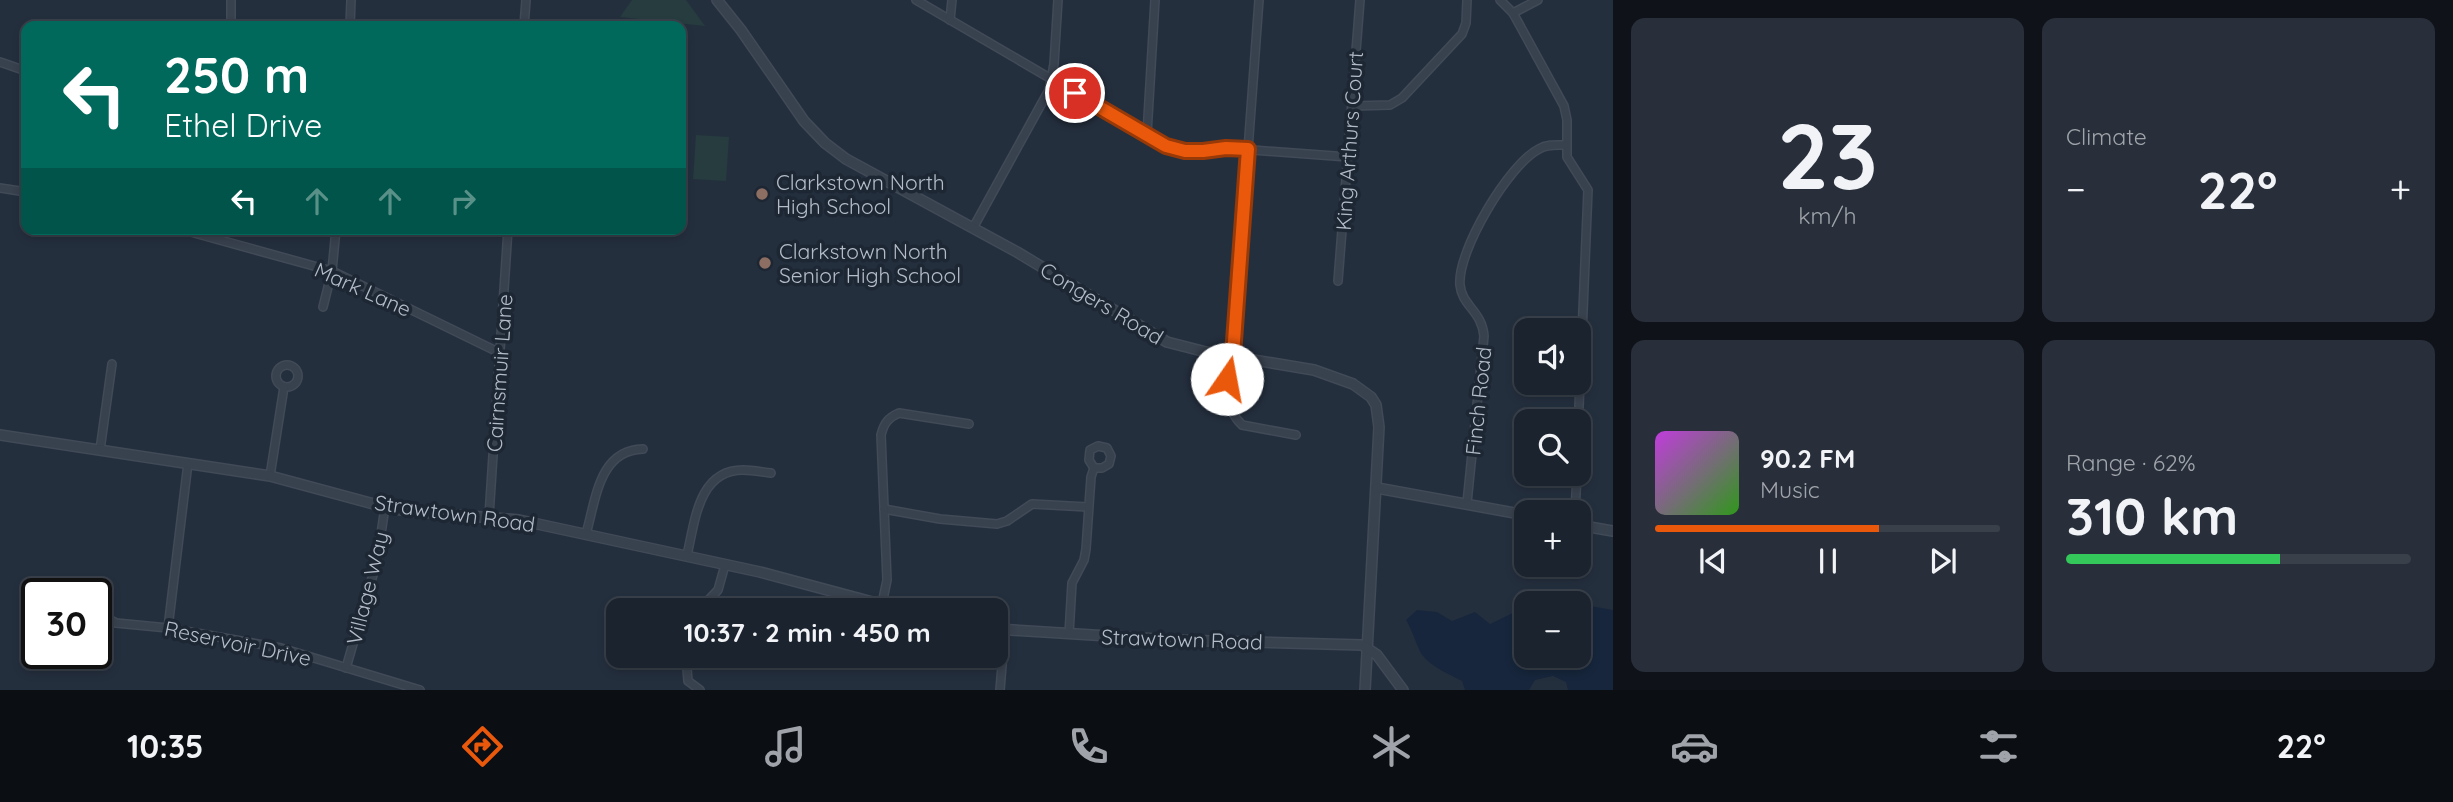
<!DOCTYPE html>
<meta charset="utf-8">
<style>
body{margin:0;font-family:Quicksand,sans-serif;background:#282f3a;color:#f1f3f6;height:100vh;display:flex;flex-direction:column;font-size:26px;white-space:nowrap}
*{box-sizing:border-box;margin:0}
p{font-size:23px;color:#a0a4aa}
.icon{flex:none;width:38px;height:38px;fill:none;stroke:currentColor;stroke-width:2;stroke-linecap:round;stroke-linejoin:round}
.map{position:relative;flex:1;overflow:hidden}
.details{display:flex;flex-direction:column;gap:18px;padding:18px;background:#0f1319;width:840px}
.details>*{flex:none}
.guide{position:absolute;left:21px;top:21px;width:665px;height:214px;border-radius:14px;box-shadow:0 4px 10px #0003,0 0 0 2px #39404a;background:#00695c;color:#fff;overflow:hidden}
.fabs{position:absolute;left:1514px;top:318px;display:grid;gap:14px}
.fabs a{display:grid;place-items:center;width:77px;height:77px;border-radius:14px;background:#1b232e;box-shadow:0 4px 10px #0003,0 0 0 2px #39404a;font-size:35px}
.speed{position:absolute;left:21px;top:578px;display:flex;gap:14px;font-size:35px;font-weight:700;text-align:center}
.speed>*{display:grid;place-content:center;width:91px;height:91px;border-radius:50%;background:#1b232e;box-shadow:0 4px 10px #0003,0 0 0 2px #39404a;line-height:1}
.speed .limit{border:4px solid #111;border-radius:10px;background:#fff;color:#111}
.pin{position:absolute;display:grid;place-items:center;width:60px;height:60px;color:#fff;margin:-30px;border:4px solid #fff;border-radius:50%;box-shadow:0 2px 7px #0007}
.me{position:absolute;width:77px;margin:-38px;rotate:12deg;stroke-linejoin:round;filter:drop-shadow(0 0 5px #0008)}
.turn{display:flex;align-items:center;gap:24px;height:147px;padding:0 28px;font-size:32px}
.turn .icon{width:91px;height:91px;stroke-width:2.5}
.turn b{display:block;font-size:49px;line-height:60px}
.lanes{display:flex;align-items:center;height:66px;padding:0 28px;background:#0003;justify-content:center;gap:35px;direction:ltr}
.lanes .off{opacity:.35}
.big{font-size:52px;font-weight:700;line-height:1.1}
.details .card{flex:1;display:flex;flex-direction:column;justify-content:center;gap:10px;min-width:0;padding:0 24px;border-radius:14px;background:#282f3a}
.details .dial{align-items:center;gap:0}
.dial b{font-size:91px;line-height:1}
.song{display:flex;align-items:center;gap:21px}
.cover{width:84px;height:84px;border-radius:10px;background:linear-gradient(135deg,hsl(290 70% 55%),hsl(110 70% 35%))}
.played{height:7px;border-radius:4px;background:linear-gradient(90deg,#ea580c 65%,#39404a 65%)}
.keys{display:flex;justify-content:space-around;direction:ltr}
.heat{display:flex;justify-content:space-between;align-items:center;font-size:38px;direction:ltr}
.charge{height:10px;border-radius:5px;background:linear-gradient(90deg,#34c759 62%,#39404a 0)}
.details .tiles{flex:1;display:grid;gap:18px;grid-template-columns:repeat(2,1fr)}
.trip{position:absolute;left:606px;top:598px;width:402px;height:70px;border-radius:14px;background:#1b232e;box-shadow:0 4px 10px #0003,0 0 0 2px #39404a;font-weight:700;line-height:70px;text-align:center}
.dock{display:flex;height:112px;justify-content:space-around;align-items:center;background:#0b0e12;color:#a0a4aa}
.dock .icon{width:49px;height:49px}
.dock .current{color:#ea580c}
.dock b{font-size:32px;color:#f1f3f6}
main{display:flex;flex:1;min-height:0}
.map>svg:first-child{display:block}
.green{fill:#263c3f}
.water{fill:#17263c}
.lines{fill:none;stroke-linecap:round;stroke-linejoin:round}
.minor-casing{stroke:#414a57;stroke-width:10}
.tertiary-casing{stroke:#414a57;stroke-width:12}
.minor{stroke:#38414e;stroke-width:7}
.tertiary{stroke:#38414e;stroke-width:9}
.route-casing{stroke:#983908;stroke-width:18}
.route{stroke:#ea580c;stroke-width:12}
.education-dot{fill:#8d6e63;stroke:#1d2633;stroke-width:2.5}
.labels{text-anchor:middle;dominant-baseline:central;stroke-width:7;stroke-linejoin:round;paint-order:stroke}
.street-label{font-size:21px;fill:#b4bcc9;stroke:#1d2633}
.poi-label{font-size:21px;fill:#b4bcc9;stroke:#1d2633;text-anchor:start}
</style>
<main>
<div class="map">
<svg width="1613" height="690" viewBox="0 0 1613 690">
<rect width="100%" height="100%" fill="#242f3e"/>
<g class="green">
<polygon points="632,0 686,0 705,26 620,17"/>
<polygon points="696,135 729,137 726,181 693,179"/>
</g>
<path class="water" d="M1547,596l28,8h-49v52h52l1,-52 34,6v80h-45l-2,-8 -13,-6 -18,4 -6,10h-64l-3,-9c-13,-7 -29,-13 -39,-25 -5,-6 -11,-27 -17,-36l11,-10 20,2 15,9 23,-9 15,12 27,-13 10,-12z"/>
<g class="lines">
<g class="minor-casing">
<g id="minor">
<polyline points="916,0 1166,146 1185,151 1226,148 1348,157"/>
<path d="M1259,0l-26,355c-6,26 -12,49 9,70l54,10"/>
<polyline points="1500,0 1513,13 1564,106 1567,120 1567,157 1588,190 1578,431"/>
<polyline points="1513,13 1538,0"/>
<polyline points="950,20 952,0"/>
<polyline points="231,26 231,0"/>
<polyline points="350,26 351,0"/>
<polyline points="524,26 526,0"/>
<polyline points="0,62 26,71"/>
<polyline points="1353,106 1390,105 1402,98 1462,34 1466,23 1467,0"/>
<polyline points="1147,134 1155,0"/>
<polyline points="0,188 26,192"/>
<polyline points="973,228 1049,90 1054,64 1058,0"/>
<polyline points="180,229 332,271 500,353"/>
<polyline points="1338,281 1360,0"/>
<polyline points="323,307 332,271 336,229"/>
<circle cx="287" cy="376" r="11"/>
<polyline points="100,450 112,364"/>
<polyline points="270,476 284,387"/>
<path d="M1467,503l17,-167c-2,-25 -22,-30 -24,-51 -3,-34 49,-121 79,-136 8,-5 18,-4 26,-4"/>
<polyline points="884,509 940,519 997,524 1007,521 1032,504 1088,507"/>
<polyline points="1575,513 1577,474"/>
<polyline points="489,516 508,229"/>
<path d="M586,534c10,-35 13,-84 57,-85"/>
<path d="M687,555c8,-33 11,-85 56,-85 9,0 19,2 28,3"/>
<polyline points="62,589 68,593"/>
<path d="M882,604l5,-24 -6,-145c3,-12 7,-17 18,-22l70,11"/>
<polyline points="698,611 718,590 725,565"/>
<polyline points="96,612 116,623 168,628 281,648 420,690"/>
<polyline points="168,628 188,463"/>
<polyline points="1069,634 1072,583 1084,560 1086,549 1091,477 1094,468 1102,468 1109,464 1111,456 1107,448 1098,446 1090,450 1089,460 1094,468"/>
<polyline points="686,656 688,681 700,690"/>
<polyline points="346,668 377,561 385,507"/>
<polyline points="1000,690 1005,629"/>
</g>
</g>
<g class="tertiary-casing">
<g id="tertiary">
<polyline points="717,0 741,30 804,121 825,143 846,159 1017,252 1167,342 1206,352 1314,370 1353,384 1371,397 1376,405 1379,427 1365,690"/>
<polyline points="0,435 270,476 385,507 407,511 519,520 760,572 906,611"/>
<polyline points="1377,488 1526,515"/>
<polyline points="1578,525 1613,531"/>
<polyline points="996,629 1173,640 1362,645 1377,655 1403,690"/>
</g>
</g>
<use href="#minor" class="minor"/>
<use href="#tertiary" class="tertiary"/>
</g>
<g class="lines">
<g class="route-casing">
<polyline id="route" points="1075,93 1166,146 1185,151 1203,151 1226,148 1248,149 1233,355 1227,379"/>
</g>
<use href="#route" class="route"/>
</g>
<g class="education-dot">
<circle cx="762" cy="194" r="7"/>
<circle cx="765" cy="263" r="7"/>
</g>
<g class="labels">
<g class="street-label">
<text transform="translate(1349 141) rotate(-86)">King Arthurs Court</text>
<text transform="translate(363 289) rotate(24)">Mark Lane</text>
<text transform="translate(1102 303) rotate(31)">Congers Road</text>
<text transform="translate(499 373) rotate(-86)">Cairnsmuir Lane</text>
<text transform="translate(1478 401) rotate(-84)">Finch Road</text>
<text transform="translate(455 513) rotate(8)">Strawtown Road</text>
<text transform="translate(367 588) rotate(-76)">Village Way</text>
<text transform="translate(1182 639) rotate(2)">Strawtown Road</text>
<text transform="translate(238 643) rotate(12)">Reservoir Drive</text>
</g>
<g class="poi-label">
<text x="776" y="182">Clarkstown North<tspan x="776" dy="24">High School</tspan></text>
<text x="779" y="251">Clarkstown North<tspan x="779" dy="24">Senior High School</tspan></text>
</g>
</g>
</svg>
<div class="fabs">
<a><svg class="icon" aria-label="sound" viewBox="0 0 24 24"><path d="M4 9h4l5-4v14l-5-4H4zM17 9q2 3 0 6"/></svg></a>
<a><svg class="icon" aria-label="search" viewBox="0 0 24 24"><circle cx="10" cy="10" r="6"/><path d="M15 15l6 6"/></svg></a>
<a>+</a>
<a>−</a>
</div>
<div class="speed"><div class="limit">30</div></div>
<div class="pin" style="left:1075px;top:93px;background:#d93025"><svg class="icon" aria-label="arrive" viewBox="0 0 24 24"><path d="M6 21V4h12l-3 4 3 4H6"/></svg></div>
<svg class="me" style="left:1227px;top:379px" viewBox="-20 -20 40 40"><circle r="19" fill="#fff"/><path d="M0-13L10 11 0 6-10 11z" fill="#ea580c"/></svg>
<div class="trip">10:37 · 2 min · 450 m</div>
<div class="guide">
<div class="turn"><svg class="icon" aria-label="left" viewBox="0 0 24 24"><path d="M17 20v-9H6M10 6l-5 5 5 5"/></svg><div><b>250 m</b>Ethel Drive</div></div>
<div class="lanes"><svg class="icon" aria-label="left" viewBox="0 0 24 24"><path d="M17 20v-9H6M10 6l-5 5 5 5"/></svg><svg class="icon off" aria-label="ahead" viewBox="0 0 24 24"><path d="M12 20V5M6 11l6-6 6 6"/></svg><svg class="icon off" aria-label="ahead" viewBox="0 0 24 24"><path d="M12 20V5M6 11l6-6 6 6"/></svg><svg class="icon off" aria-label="right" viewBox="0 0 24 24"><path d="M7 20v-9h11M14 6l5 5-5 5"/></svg></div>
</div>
</div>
<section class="details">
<div class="tiles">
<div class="card dial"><b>23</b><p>km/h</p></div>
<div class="card"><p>Climate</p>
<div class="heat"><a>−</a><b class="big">22°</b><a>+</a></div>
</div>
<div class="card">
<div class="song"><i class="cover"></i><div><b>90.2 FM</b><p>Music</p></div></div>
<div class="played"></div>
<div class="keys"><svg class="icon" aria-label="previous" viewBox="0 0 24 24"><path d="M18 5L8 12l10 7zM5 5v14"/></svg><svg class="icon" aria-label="pause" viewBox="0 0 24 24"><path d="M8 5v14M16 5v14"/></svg><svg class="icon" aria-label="next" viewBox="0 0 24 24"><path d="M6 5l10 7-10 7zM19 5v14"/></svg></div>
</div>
<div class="card"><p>Range · 62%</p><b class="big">310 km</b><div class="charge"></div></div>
</div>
</section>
</main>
<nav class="dock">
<b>10:35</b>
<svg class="icon current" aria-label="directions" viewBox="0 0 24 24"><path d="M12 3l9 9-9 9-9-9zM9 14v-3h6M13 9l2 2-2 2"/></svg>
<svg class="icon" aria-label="music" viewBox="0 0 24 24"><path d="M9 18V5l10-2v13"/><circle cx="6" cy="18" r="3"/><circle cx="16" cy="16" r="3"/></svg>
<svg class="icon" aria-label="phone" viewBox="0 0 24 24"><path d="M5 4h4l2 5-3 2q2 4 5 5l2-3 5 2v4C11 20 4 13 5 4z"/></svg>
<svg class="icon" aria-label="climate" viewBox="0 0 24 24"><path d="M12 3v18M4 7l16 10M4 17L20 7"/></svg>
<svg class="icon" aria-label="car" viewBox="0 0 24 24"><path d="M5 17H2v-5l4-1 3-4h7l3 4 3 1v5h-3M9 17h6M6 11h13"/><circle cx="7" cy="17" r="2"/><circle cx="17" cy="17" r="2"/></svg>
<svg class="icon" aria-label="filters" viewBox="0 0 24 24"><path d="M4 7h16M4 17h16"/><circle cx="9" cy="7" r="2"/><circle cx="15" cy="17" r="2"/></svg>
<b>22°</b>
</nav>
